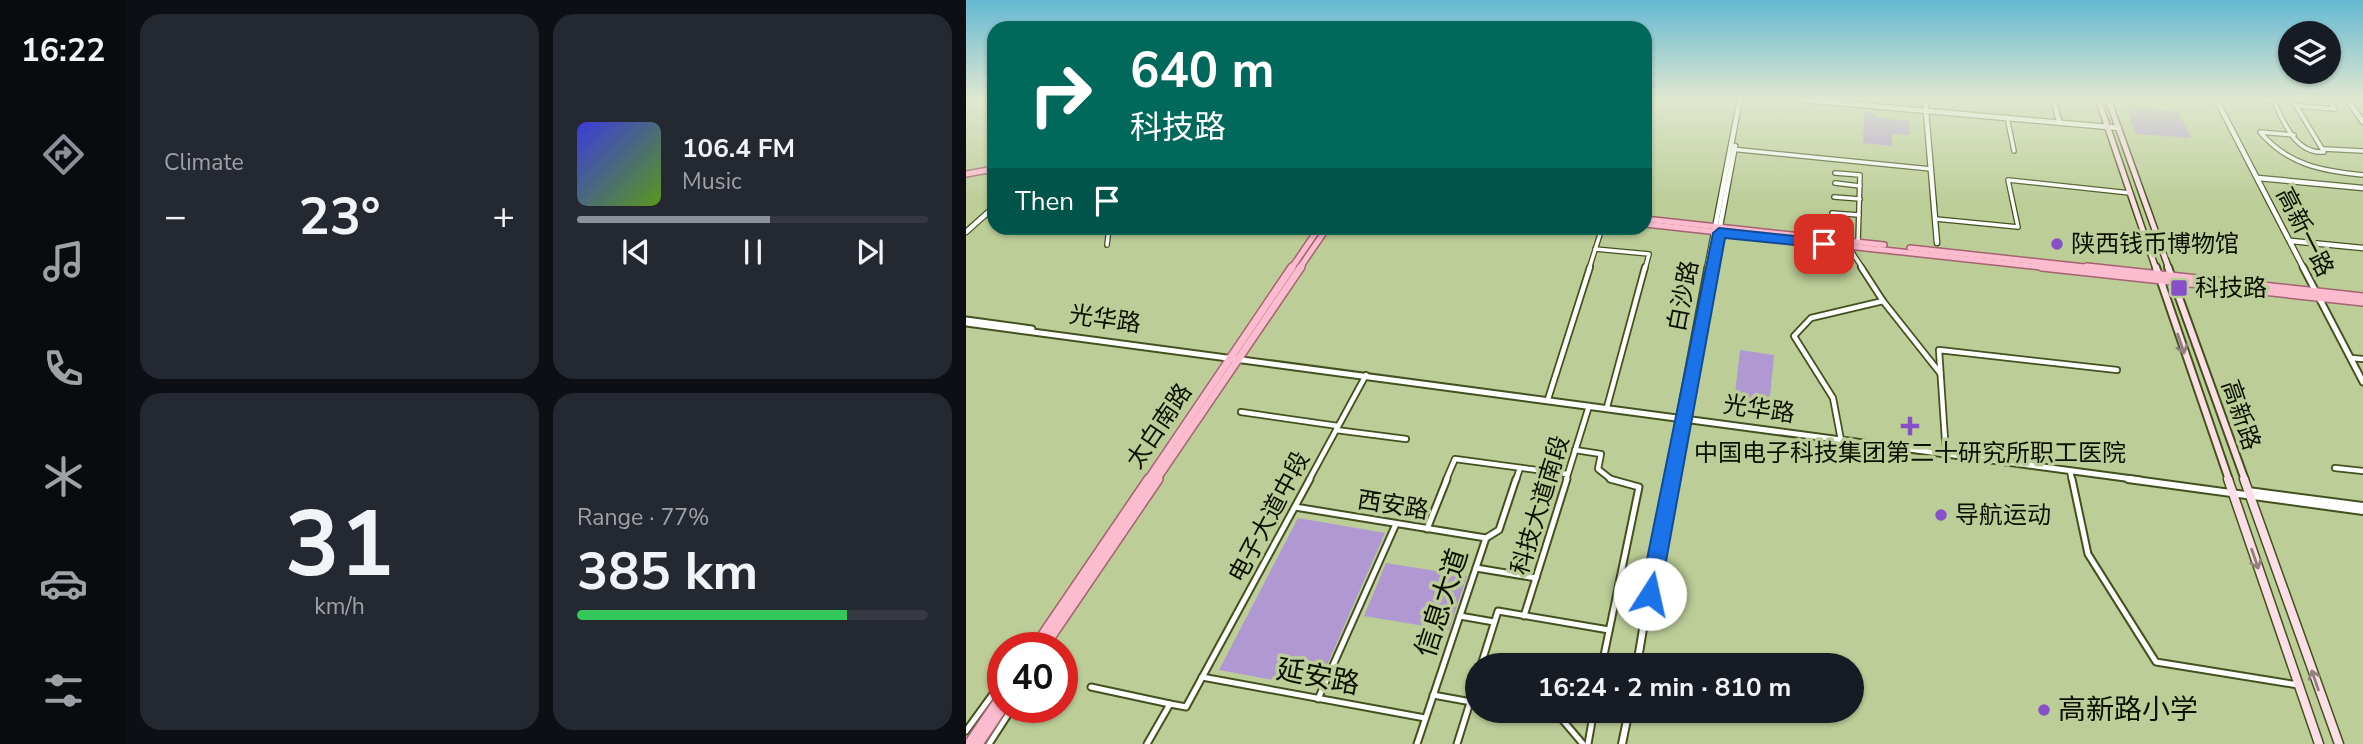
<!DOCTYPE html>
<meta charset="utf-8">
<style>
body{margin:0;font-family:"Nunito Sans","Noto Sans SC",sans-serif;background:#242831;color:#f1f3f6;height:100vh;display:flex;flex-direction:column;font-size:26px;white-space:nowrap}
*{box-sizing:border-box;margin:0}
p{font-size:23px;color:#9ea1a6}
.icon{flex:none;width:38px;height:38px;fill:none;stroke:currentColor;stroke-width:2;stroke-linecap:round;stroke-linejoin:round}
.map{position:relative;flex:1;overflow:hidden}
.side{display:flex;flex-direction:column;gap:14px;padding:14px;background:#0d0f14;width:840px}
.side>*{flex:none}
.hud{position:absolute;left:21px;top:21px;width:665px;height:214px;border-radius:21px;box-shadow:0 2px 5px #0004;background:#00695c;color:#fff;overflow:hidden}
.tools{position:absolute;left:1312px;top:21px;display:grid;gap:14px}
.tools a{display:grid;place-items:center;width:63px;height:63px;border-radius:50%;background:#171b24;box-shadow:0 2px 5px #0004;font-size:35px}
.speed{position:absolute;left:21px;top:632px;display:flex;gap:14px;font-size:35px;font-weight:700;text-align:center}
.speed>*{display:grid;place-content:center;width:91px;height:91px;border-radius:50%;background:#171b24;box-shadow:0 2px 5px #0004;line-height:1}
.speed .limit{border:10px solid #d22;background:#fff;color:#111}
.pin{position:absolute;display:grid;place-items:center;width:60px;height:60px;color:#fff;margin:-30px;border-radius:14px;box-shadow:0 4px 10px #0006}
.me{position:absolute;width:77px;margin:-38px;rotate:10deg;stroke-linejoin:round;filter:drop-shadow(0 0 5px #0008)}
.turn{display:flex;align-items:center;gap:24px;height:147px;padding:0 28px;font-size:32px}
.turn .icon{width:91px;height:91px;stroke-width:2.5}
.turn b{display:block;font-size:49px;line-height:60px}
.then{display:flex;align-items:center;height:66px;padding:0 28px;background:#0003;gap:14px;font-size:26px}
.big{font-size:52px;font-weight:700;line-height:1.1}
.side .tile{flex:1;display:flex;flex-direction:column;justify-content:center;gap:10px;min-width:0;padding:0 24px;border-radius:21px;background:#242831}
.side .dial{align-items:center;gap:0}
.dial b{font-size:91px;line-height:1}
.song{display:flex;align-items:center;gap:21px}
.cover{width:84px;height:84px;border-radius:10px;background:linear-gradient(135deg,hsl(240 70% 55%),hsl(90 70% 35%))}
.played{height:7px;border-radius:4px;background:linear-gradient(90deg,#8c9099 55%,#363941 55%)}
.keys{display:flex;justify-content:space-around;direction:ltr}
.heat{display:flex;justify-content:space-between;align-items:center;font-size:38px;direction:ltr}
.charge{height:10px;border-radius:5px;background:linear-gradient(90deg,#34c759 77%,#363941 0)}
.side .tiles{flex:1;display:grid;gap:14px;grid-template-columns:repeat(2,1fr)}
.trip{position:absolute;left:499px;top:653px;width:399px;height:70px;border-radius:35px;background:#171b24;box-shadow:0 2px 5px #0004;font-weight:700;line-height:70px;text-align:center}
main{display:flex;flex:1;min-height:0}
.dock{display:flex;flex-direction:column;width:126px;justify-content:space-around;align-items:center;background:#090b0e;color:#9ea1a6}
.dock .icon{width:49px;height:49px}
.dock .on{color:#8c9099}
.dock b{font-size:32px;color:#f1f3f6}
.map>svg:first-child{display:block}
.green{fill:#b098d3}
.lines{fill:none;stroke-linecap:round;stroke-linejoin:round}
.minor-far2-casing{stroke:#43511f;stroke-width:6}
.minor-far1-casing{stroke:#43511f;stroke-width:8}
.minor-casing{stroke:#43511f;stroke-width:9}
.tertiary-far2-casing{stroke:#43511f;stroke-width:7}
.tertiary-far1-casing{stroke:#43511f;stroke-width:9}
.tertiary-casing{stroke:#43511f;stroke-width:10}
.secondary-far2-casing{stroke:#43511f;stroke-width:8}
.secondary-far1-casing{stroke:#43511f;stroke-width:10}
.secondary-casing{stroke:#43511f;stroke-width:11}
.primary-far2-casing{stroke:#a46370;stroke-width:8}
.primary-far1-casing{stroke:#a46370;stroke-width:10}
.primary-casing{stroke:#a46370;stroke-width:12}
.minor-far2{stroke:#fff;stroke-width:3.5}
.minor-far1{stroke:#fff;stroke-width:4.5}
.minor{stroke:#fff;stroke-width:5}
.tertiary-far2{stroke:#fff;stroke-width:4.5}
.tertiary-far1{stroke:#fff;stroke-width:5}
.tertiary{stroke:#fff;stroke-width:6}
.secondary-far2{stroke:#fddde6;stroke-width:5}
.secondary-far1{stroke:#fddde6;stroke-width:6}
.secondary{stroke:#fddde6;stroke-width:8}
.primary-far2{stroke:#fabcce;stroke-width:5}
.primary-far1{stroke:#fabcce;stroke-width:7}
.primary{stroke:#fabcce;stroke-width:9}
.oneway{stroke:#90817e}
.route{fill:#1a73e8;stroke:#114b97;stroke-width:2}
.poi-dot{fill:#8850c8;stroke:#bccd97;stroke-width:2.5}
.labels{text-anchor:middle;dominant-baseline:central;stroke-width:7;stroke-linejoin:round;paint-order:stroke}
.street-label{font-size:24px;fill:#0b1000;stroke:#bccd97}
.poi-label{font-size:24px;fill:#0b1000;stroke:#bccd97;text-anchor:start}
.near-street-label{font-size:28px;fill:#0b1000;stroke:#bccd97}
.near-poi-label{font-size:28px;fill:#0b1000;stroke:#bccd97;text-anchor:start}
</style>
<main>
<nav class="dock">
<b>16:22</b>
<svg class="icon on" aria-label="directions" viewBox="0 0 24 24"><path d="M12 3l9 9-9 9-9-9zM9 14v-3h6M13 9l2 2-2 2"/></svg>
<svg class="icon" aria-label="music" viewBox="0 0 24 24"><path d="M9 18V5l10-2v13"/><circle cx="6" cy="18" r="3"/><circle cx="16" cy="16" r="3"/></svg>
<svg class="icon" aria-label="phone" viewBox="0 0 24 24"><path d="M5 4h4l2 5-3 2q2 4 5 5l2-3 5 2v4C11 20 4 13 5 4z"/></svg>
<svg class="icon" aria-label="climate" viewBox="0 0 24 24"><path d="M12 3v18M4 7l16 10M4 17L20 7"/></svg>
<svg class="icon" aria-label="car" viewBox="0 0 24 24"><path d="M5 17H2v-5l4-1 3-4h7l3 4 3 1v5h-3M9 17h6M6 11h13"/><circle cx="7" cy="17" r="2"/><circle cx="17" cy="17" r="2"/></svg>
<svg class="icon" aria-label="filters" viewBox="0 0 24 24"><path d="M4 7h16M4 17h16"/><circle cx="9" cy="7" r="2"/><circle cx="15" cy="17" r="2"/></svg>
</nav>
<section class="side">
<div class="tiles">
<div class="tile"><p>Climate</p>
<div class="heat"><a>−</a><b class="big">23°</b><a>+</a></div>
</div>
<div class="tile">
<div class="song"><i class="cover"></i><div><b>106.4 FM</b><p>Music</p></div></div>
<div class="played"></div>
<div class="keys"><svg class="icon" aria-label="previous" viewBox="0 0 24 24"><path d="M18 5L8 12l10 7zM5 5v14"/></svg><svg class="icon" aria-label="pause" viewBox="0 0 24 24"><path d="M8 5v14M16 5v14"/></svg><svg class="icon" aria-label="next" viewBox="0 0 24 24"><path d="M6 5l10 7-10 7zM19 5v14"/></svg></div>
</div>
<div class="tile dial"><b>31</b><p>km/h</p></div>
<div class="tile"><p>Range · 77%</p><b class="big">385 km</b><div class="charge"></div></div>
</div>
</section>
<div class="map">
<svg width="1397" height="744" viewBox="0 0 1397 744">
<rect width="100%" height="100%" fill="#bccd97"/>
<g class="green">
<polygon points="1163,105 1212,112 1225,138 1170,134 1160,109"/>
<polygon points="898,112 908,113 909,117 943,121 944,135 926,134 926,146 897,143"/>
<polygon points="774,350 808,355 803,407 768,403"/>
<polygon points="332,518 419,533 351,688 253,670"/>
<polygon points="420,563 501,576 483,630 398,616"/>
</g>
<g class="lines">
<g class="minor-far2-casing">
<g id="minor-far2">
<polyline points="1288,99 1308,101"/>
<path d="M1307,99c10,22 22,55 51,53l-32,-53"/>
<polyline points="1332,106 1369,109 1363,99"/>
<polyline points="1041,117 1048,151"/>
<path d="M1328,135l-34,-3c28,33 62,39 103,43"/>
<polyline points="765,149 965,169"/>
<polyline points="1358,149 1397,151"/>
<polyline points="869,173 894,175 892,242"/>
<polyline points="869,183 894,186"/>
<polyline points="868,197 894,199"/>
<polyline points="866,213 893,215"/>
<polyline points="970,219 1052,227 1042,180 1164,193"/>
<polyline points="141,245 143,228"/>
<polyline points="882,246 897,269"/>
<polyline points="629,249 683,254 679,269"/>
<polyline points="623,269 636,228"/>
</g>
</g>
<g class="minor-far1-casing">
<g id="minor-far1">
<polyline points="895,267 917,301 974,373"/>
<polyline points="1385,358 1397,359"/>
<polyline points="582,399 624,267"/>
<polyline points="641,407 679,267"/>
<polyline points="275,412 372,426"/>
<polyline points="370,430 440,439"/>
<polyline points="875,440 867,398 828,336 845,318 917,301"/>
<polyline points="609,450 635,454 632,469 646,480"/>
<polyline points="980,455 973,350 1151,370"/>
<polyline points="1369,468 1397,471"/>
<polyline points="1104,471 1106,480"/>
<polyline points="343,480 400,375"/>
<polyline points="480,480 489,459 601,474"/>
<polyline points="550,480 554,468"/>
<polyline points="600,480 623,406"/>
</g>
</g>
<g class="minor-casing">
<g id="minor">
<polyline points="1106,479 1122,554 1190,662 1332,685"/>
<polyline points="329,507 520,538"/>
<polyline points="461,529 481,479"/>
<polyline points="510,568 570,578"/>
<polyline points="494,616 528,622"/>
<polyline points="558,616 601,479"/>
<polyline points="62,648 69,640"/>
<polyline points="515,665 532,611 643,630"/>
<polyline points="636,665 673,487 644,479"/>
<polyline points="236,677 459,718"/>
<polyline points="125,687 204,704"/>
<polyline points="467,695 511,703"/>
<polyline points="352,699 430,524"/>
<polyline points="553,710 594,717 617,744"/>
<polyline points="0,731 37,680"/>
<polyline points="23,744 47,707"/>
<polyline points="181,744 204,704 220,707 344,479"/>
<polyline points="451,744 520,538 533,530 550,479"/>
<polyline points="491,744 511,680"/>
<polyline points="622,744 628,710"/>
</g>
</g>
<g class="tertiary-far2-casing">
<g id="tertiary-far2">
<polyline points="827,99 1153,128"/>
<polyline points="959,99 971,243"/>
<polyline points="1087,99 1093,121"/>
<polyline points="1250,99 1338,269"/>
<polyline points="1381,99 1397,122"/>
<polyline points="1292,178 1397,188"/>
<polyline points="0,232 28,207"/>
<polyline points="1325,241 1397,248"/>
<polyline points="741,269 774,99"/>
<polyline points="746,269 769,146"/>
</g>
</g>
<g class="tertiary-far1-casing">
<g id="tertiary-far1">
<polyline points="1337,267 1397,382"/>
<polyline points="0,320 66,329"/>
<polyline points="0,323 1174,480"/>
<polyline points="702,480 742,267"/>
<polyline points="706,480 746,267"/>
</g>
</g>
<g class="tertiary-casing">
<g id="tertiary">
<polyline points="1162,479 1397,511"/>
<polyline points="1282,491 1397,506"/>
<polyline points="703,497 706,479"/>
<polyline points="671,665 702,479"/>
<polyline points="656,744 663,710"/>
</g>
</g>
<g class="secondary-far2-casing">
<g id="secondary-far2">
<polyline points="1132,99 1190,269"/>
<polyline points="1142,99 1203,269"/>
</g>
</g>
<g class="secondary-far1-casing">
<g id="secondary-far1">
<polyline points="1190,267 1263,480"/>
<polyline points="1202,267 1279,480"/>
</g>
</g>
<g class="secondary-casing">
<g id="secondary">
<polyline points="1262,479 1353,744"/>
<polyline points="1278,479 1373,744"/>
</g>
</g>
<g class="primary-far2-casing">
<g id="primary-far2">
<polyline points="0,174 28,169"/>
<polyline points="679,219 918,245"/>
<polyline points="679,224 1093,269"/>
<polyline points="944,248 1137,269"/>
<polyline points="325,269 353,228"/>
<polyline points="333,269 361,228"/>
</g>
</g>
<g class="primary-far1-casing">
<g id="primary-far1">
<polyline points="1076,267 1397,302"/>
<polyline points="1121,267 1397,297"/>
<polyline points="182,480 326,267"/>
<polyline points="190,480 335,267"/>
</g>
</g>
<g class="primary-casing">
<g id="primary">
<polyline points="68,648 183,479"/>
<polyline points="77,648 192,479"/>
<polyline points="3,744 37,694"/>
<polyline points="12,744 37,707"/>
</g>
</g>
<use href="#minor-far2" class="minor-far2"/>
<use href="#minor-far1" class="minor-far1"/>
<use href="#minor" class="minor"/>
<use href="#tertiary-far2" class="tertiary-far2"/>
<use href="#tertiary-far1" class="tertiary-far1"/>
<use href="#tertiary" class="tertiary"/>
<use href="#secondary-far2" class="secondary-far2"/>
<use href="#secondary-far1" class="secondary-far1"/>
<use href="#secondary" class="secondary"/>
<use href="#primary-far2" class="primary-far2"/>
<use href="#primary-far1" class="primary-far1"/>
<use href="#primary" class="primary"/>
</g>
<defs><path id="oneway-shaft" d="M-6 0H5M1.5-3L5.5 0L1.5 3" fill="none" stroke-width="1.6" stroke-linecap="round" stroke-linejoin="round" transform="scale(1.75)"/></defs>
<g class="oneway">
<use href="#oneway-shaft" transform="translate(1215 344) rotate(71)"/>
<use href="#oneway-shaft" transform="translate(1289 559) rotate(71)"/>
<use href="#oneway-shaft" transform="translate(1349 680) rotate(-109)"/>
</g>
<linearGradient id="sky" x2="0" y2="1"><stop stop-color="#65b9d2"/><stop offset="0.49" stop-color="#e1e8d0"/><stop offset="1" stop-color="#e1e8d0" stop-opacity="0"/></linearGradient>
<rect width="1397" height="203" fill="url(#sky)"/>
<polygon class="route" points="753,228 858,239 865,244 858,248 759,238 694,594 691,601 684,604 677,601 674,594 747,233"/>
<g class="poi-dot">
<circle cx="1091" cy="244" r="7"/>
<rect x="1204" y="279" width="18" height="18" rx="3.5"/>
<path d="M940.5 415.5h7v7h7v7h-7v7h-7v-7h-7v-7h7z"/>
<circle cx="975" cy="515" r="7"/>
<circle cx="1078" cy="710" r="7"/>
</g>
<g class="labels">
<g class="street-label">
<text transform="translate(1339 232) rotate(63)">高新一路</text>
<text transform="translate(717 296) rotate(-79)">白沙路</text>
<text transform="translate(139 319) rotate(8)">光华路</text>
<text transform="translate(793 409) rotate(8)">光华路</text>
<text transform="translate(1275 415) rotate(71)">高新路</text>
<text transform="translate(193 426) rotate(-56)">太白南路</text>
<text transform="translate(427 505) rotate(9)">西安路</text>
<text transform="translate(574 505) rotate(-73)">科技大道南段</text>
<text transform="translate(303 517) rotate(-62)">电子大道中段</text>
</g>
<g class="poi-label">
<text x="1105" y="244">陕西钱币博物馆</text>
<text x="1229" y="288">科技路</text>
<text x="944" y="453" text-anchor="middle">中国电子科技集团第二十研究所职工医院</text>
<text x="989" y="515">导航运动</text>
</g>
<g class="near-street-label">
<text transform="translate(476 603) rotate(-72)">信息大道</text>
<text transform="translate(352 677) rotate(11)">延安路</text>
</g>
<g class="near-poi-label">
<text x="1092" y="710">高新路小学</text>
</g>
</g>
</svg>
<div class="tools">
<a><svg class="icon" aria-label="layers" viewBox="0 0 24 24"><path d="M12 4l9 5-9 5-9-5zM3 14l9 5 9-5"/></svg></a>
</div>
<div class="speed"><div class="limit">40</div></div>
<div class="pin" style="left:858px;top:244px;background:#d93025"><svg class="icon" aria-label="arrive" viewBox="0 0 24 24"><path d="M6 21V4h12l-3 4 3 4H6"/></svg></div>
<svg class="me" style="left:684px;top:594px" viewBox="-20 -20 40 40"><circle r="19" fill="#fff"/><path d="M0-13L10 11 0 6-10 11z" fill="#1a73e8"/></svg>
<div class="trip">16:24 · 2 min · 810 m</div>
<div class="hud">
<div class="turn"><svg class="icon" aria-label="right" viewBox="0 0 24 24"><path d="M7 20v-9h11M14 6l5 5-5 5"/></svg><div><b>640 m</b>科技路</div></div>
<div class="then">Then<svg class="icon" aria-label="arrive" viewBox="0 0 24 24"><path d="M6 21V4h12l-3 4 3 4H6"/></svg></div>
</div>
</div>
</main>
